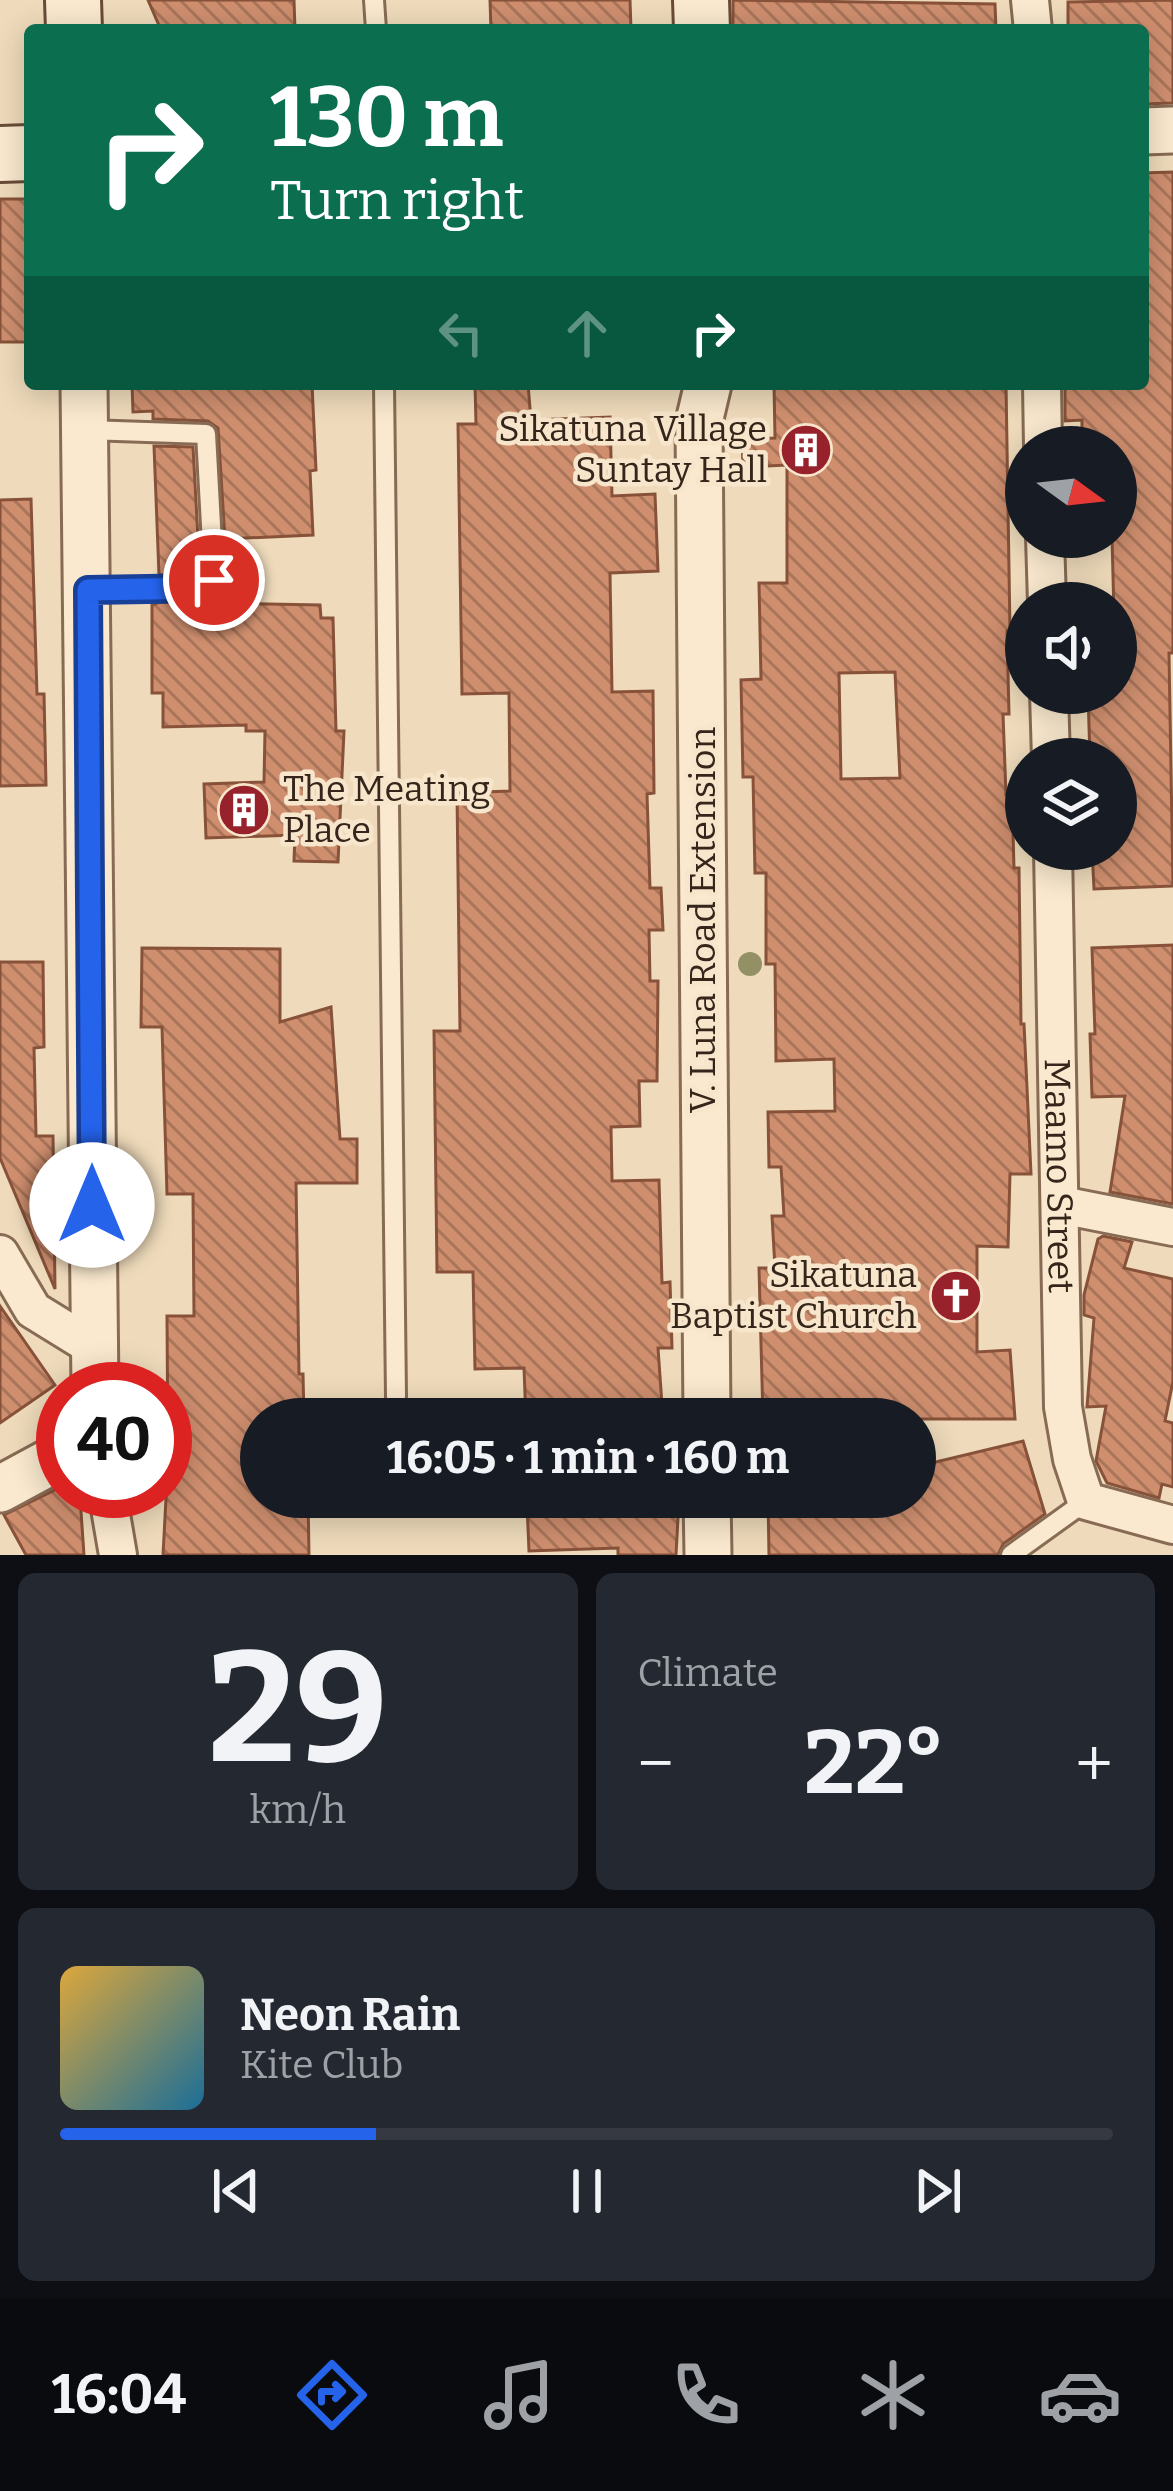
<!DOCTYPE html>
<meta charset="utf-8">
<style>
body{margin:0;font-family:Bitter,serif;background:#242831;color:#f1f3f6;height:100vh;display:flex;flex-direction:column;font-size:45px;white-space:nowrap}
*{box-sizing:border-box;margin:0}
p{font-size:39px;color:#9ea1a6}
.icon{flex:none;width:66px;height:66px;fill:none;stroke:currentColor;stroke-width:2;stroke-linecap:round;stroke-linejoin:round}
.map{position:relative;height:1555px;overflow:hidden}
.details{display:flex;flex-direction:column;gap:18px;padding:18px;background:#0d0f14;flex:1}
.details>*{flex:none}
.guide{position:absolute;left:24px;top:24px;width:1125px;height:366px;border-radius:12px;box-shadow:0 6px 30px #0003;background:#0b6e4f;color:#fff;overflow:hidden}
.needle{width:78px;rotate:105deg}
.controls{position:absolute;left:1005px;top:426px;display:grid;gap:24px}
.controls a{display:grid;place-items:center;width:132px;height:132px;border-radius:50%;background:#171b24;box-shadow:0 6px 30px #0003;font-size:60px}
.speed{position:absolute;left:36px;top:1362px;display:flex;gap:24px;font-size:60px;font-weight:700;text-align:center}
.speed>*{display:grid;place-content:center;width:156px;height:156px;border-radius:50%;background:#171b24;box-shadow:0 6px 30px #0003;line-height:1}
.speed .limit{border:18px solid #d22;background:#fff;color:#111}
.pin{position:absolute;display:grid;place-items:center;width:102px;height:102px;color:#fff;margin:-51px;border:6px solid #fff;border-radius:50%;box-shadow:0 3px 12px #0007}
.me{position:absolute;width:132px;margin:-66px;rotate:0deg;stroke-linejoin:round;filter:drop-shadow(0 0 9px #0008)}
.turn{display:flex;align-items:center;gap:42px;height:252px;padding:0 48px;font-size:54px}
.turn .icon{width:156px;height:156px;stroke-width:2.5}
.turn b{display:block;font-size:84px;line-height:102px}
.lanes{display:flex;align-items:center;height:114px;padding:0 48px;background:#0003;justify-content:center;gap:60px;direction:ltr}
.lanes .off{opacity:.35}
.big{font-size:90px;font-weight:700;line-height:1.1}
.details .tile{flex:1;display:flex;flex-direction:column;justify-content:center;gap:18px;min-width:0;padding:0 42px;border-radius:18px;background:#242831}
.details .dial{align-items:center;gap:0}
.dial b{font-size:156px;line-height:1}
.song{display:flex;align-items:center;gap:36px}
.cover{width:144px;height:144px;border-radius:18px;background:linear-gradient(135deg,hsl(40 70% 55%),hsl(200 70% 35%))}
.played{height:12px;border-radius:6px;background:linear-gradient(90deg,#2563eb 30%,#363941 30%)}
.keys{display:flex;justify-content:space-around;direction:ltr}
.heat{display:flex;justify-content:space-between;align-items:center;font-size:66px;direction:ltr}
.details .tiles{flex:1;display:grid;gap:18px;grid-template-columns:1fr 1fr}
.tile:last-child{grid-column:span 2}
.trip{position:absolute;left:240px;top:1398px;width:696px;height:120px;border-radius:60px;background:#171b24;box-shadow:0 6px 30px #0003;font-weight:700;line-height:120px;text-align:center}
.tab-bar{display:flex;height:192px;justify-content:space-around;align-items:center;background:#090b0e;color:#9ea1a6}
.tab-bar .icon{width:84px;height:84px}
.tab-bar .on{color:#2563eb}
.tab-bar b{font-size:54px;color:#f1f3f6}
.map>svg:first-child{display:block}
.building{fill:url(#building-back-hatch);stroke:#875239;stroke-width:3;fill-rule:evenodd}
.lines{fill:none;stroke-linecap:round;stroke-linejoin:round}
.service-casing{stroke:#876b54;stroke-width:24}
.minor-casing{stroke:#876b54;stroke-width:42}
.tertiary-casing{stroke:#876b54;stroke-width:51}
.secondary-casing{stroke:#684c38;stroke-width:60}
.service{stroke:#fae9ce;stroke-width:18}
.minor{stroke:#fae9ce;stroke-width:36}
.tertiary{stroke:#fae9ce;stroke-width:45}
.secondary{stroke:#fae9ce;stroke-width:54}
.tree{fill:#949066}
.route-casing{stroke:#184099;stroke-width:30}
.route{stroke:#2563eb;stroke-width:21}
.labels{text-anchor:middle;dominant-baseline:central;stroke-width:9;stroke-linejoin:round;paint-order:stroke}
.poi-label{font-size:36px;fill:#35251a;stroke:#f7e6cb;text-anchor:end}
.street-label{font-size:36px;fill:#35251a;stroke:#f7e6cb}
</style>
<div class="map">
<svg width="1173" height="1555" viewBox="0 0 1173 1555">
<defs>
<pattern id="building-back-hatch" width="6" height="6" patternUnits="userSpaceOnUse" patternTransform="scale(3)"><rect width="6" height="6" fill="#cf8f6f"/><path d="M-1 5l2 2M0 0l6 6M5-1l2 2" fill="none" stroke="#a9755a"/></pattern>
</defs>
<rect width="100%" height="100%" fill="#efdbbb"/>
<g class="building">
<polygon points="148,0 294,0 295,30 161,30"/>
<polygon points="490,0 630,0 631,30 491,30"/>
<polygon points="733,0 995,4 996,30 733,30"/>
<polygon points="1173,0 1173,103 1143,104 1143,30 1068,30 1068,2"/>
<polygon points="1173,172 1173,653 1169,653 1173,886 1094,889 1092,849 1116,849 1116,759 1090,759 1088,693 1116,693 1112,537 1116,537 1116,447 1082,447 1082,420 1065,421 1065,386 1143,384 1143,173"/>
<rect x="0" y="199" width="30" height="143"/>
<polygon points="132,384 312,384 316,470 310,471 313,535 225,539 218,428 208,421 153,419 153,411 133,412"/>
<polygon points="475,384 528,384 531,420 610,417 612,496 655,494 658,571 610,573 612,692 653,691 654,793 647,794 650,888 661,888 663,930 649,930 650,981 658,981 657,1081 639,1081 640,1126 611,1127 612,1181 659,1180 662,1283 670,1282 672,1348 658,1348 663,1419 526,1419 524,1368 475,1369 473,1272 437,1272 434,1031 460,1031 457,793 510,791 509,693 462,694 458,424 476,424"/>
<path d="M774,384h232l4,247h-3l2,83h-6l3,81h6l2,73h5l2,156h3l7,150h-21l-2,73 -31,-1v106l33,-2 5,69h-252l-4,-151h16l-3,-52h12l-3,-49h-12l-1,-55 67,-1 -1,-52 -58,2 -1,-97h-9v-91h-11l-2,-96h-10l-2,-97 20,-1 -2,-96h28v-118l-44,2 -1,-28 33,-1zM895,672l5,106 -59,1 -2,-106z"/>
<polygon points="154,446 193,447 200,575 159,575"/>
<polygon points="31,499 37,694 44,694 46,785 0,786 0,500"/>
<polygon points="160,602 320,605 321,618 333,618 336,731 344,731 338,862 294,861 295,835 206,838 204,784 264,782 265,731 246,731 246,725 163,727 163,693 152,693 152,605"/>
<polygon points="1173,945 1173,1204 1110,1192 1125,1096 1092,1097 1090,1034 1095,1034 1092,948"/>
<polygon points="142,948 280,949 280,1022 331,1007 340,1139 357,1139 357,1183 296,1183 299,1374 303,1374 304,1419 261,1419 261,1497 308,1497 309,1555 163,1555 168,1461 167,1316 194,1316 193,1194 167,1194 162,1027 141,1027"/>
<polygon points="0,962 43,962 44,1047 34,1048 36,1136 53,1136 55,1289 0,1158"/>
<polygon points="1103,1236 1132,1242 1124,1268 1173,1279 1173,1381 1165,1421 1173,1423 1173,1487 1162,1484 1159,1498 1107,1483 1096,1461 1106,1406 1087,1407 1094,1318 1084,1315 1084,1295 1098,1239"/>
<polygon points="0,1306 55,1385 0,1423"/>
<polygon points="1023,1441 1045,1514 1003,1544 998,1555 769,1555 768,1497 915,1497 915,1467"/>
<polygon points="59,1488 80,1497 84,1555 26,1555 4,1515"/>
<polygon points="616,1497 679,1499 676,1555 618,1555 618,1548 529,1551 527,1505 617,1502"/>
</g>
<g class="lines">
<g class="service-casing">
<g id="service">
<polyline points="374,0 376,30"/>
<polyline points="384,384 396,1397"/>
<polyline points="87,430 206,434 214,580 208,588 88,590"/>
<polyline points="1011,1555 1086,1501"/>
</g>
</g>
<g class="minor-casing">
<g id="minor">
<polyline points="1030,0 1033,30"/>
<polyline points="1042,384 1043,447"/>
<polyline points="1045,537 1047,603"/>
<polyline points="1049,693 1051,759"/>
<path id="s1" d="M1053,849l10,558 9,52 14,42 87,24"/>
<polyline points="1061,1205 1173,1227"/>
<polyline points="0,1254 33,1310 93,1347"/>
<polyline points="107,1491 118,1555"/>
</g>
</g>
<g class="tertiary-casing">
<g id="tertiary">
<polyline points="1143,131 1173,130"/>
<polyline points="84,384 95,1389"/>
<polyline points="707,1419 699,422 708,384"/>
<polyline points="0,1489 63,1455"/>
<polyline points="707,1497 708,1555"/>
</g>
</g>
<g class="secondary-casing">
<g id="secondary">
<polyline points="73,0 74,30"/>
<polyline points="701,0 702,30"/>
<polyline points="0,154 30,153"/>
</g>
</g>
<use href="#service" class="service"/>
<use href="#minor" class="minor"/>
<use href="#tertiary" class="tertiary"/>
<use href="#secondary" class="secondary"/>
</g>
<circle class="tree" cx="750" cy="964" r="12"/>
<g class="lines">
<g class="route-casing">
<polyline id="route" points="92,1205 88,590 208,588 214,580"/>
</g>
<use href="#route" class="route"/>
</g>
<defs>
<g id="building-disc" transform="scale(2.7)"><circle r="9.5" fill="#98222c" stroke="#f7e6cb"/><path d="M-4-6H4V6H1V3H-1V6H-4ZM-2.5-4.3h1.7v1.8h-1.7ZM.8-4.3h1.7v1.8H.8ZM-2.5-1h1.7V.8h-1.7ZM.8-1h1.7V.8H.8Z" fill="#fff"/></g>
<g id="church-disc" transform="scale(2.7)"><circle r="9.5" fill="#98222c" stroke="#f7e6cb"/><path d="M-1.2-6h2.4v3.5h3.3v2.4h-3.3V6h-2.4V-.1h-3.3v-2.4h3.3Z" fill="#fff"/></g>
</defs>
<g fill-rule="evenodd">
<use href="#building-disc" x="806" y="450"/>
<use href="#building-disc" x="244" y="810"/>
<use href="#church-disc" x="956" y="1296"/>
</g>
<g class="labels">
<g class="poi-label">
<text x="767" y="429">Sikatuna Village<tspan x="767" dy="41">Suntay Hall</tspan></text>
<text x="283" y="789" text-anchor="start">The Meating<tspan x="283" dy="41">Place</tspan></text>
<text x="917" y="1275">Sikatuna<tspan x="917" dy="41">Baptist Church</tspan></text>
</g>
<g class="street-label">
<text transform="translate(703 920) rotate(-90)">V. Luna Road Extension</text>
<text stroke="none"><textPath href="#s1" startOffset="327">Maamo Street</textPath></text>
</g>
</g>
</svg>
<div class="controls">
<a><svg class="needle" viewBox="-14 -14 28 28"><path d="M0-13l5 13h-10z" fill="#e53935"/><path d="M0 13l5-13h-10z" fill="#9ea1a6"/></svg></a>
<a><svg class="icon" aria-label="sound" viewBox="0 0 24 24"><path d="M4 9h4l5-4v14l-5-4H4zM17 9q2 3 0 6"/></svg></a>
<a><svg class="icon" aria-label="layers" viewBox="0 0 24 24"><path d="M12 4l9 5-9 5-9-5zM3 14l9 5 9-5"/></svg></a>
</div>
<div class="speed"><div class="limit">40</div></div>
<div class="pin" style="left:214px;top:580px;background:#d93025"><svg class="icon" aria-label="arrive" viewBox="0 0 24 24"><path d="M6 21V4h12l-3 4 3 4H6"/></svg></div>
<svg class="me" style="left:92px;top:1205px" viewBox="-20 -20 40 40"><circle r="19" fill="#fff"/><path d="M0-13L10 11 0 6-10 11z" fill="#2563eb"/></svg>
<div class="trip">16:05 · 1 min · 160 m</div>
<div class="guide">
<div class="turn"><svg class="icon" aria-label="right" viewBox="0 0 24 24"><path d="M7 20v-9h11M14 6l5 5-5 5"/></svg><div><b>130 m</b>Turn right</div></div>
<div class="lanes"><svg class="icon off" aria-label="left" viewBox="0 0 24 24"><path d="M17 20v-9H6M10 6l-5 5 5 5"/></svg><svg class="icon off" aria-label="ahead" viewBox="0 0 24 24"><path d="M12 20V5M6 11l6-6 6 6"/></svg><svg class="icon" aria-label="right" viewBox="0 0 24 24"><path d="M7 20v-9h11M14 6l5 5-5 5"/></svg></div>
</div>
</div>
<section class="details">
<div class="tiles">
<div class="tile dial"><b>29</b><p>km/h</p></div>
<div class="tile"><p>Climate</p>
<div class="heat"><a>−</a><b class="big">22°</b><a>+</a></div>
</div>
<div class="tile">
<div class="song"><i class="cover"></i><div><b>Neon Rain</b><p>Kite Club</p></div></div>
<div class="played"></div>
<div class="keys"><svg class="icon" aria-label="previous" viewBox="0 0 24 24"><path d="M18 5L8 12l10 7zM5 5v14"/></svg><svg class="icon" aria-label="pause" viewBox="0 0 24 24"><path d="M8 5v14M16 5v14"/></svg><svg class="icon" aria-label="next" viewBox="0 0 24 24"><path d="M6 5l10 7-10 7zM19 5v14"/></svg></div>
</div>
</div>
</section>
<nav class="tab-bar">
<b>16:04</b>
<svg class="icon on" aria-label="directions" viewBox="0 0 24 24"><path d="M12 3l9 9-9 9-9-9zM9 14v-3h6M13 9l2 2-2 2"/></svg>
<svg class="icon" aria-label="music" viewBox="0 0 24 24"><path d="M9 18V5l10-2v13"/><circle cx="6" cy="18" r="3"/><circle cx="16" cy="16" r="3"/></svg>
<svg class="icon" aria-label="phone" viewBox="0 0 24 24"><path d="M5 4h4l2 5-3 2q2 4 5 5l2-3 5 2v4C11 20 4 13 5 4z"/></svg>
<svg class="icon" aria-label="climate" viewBox="0 0 24 24"><path d="M12 3v18M4 7l16 10M4 17L20 7"/></svg>
<svg class="icon" aria-label="car" viewBox="0 0 24 24"><path d="M5 17H2v-5l4-1 3-4h7l3 4 3 1v5h-3M9 17h6M6 11h13"/><circle cx="7" cy="17" r="2"/><circle cx="17" cy="17" r="2"/></svg>
</nav>
